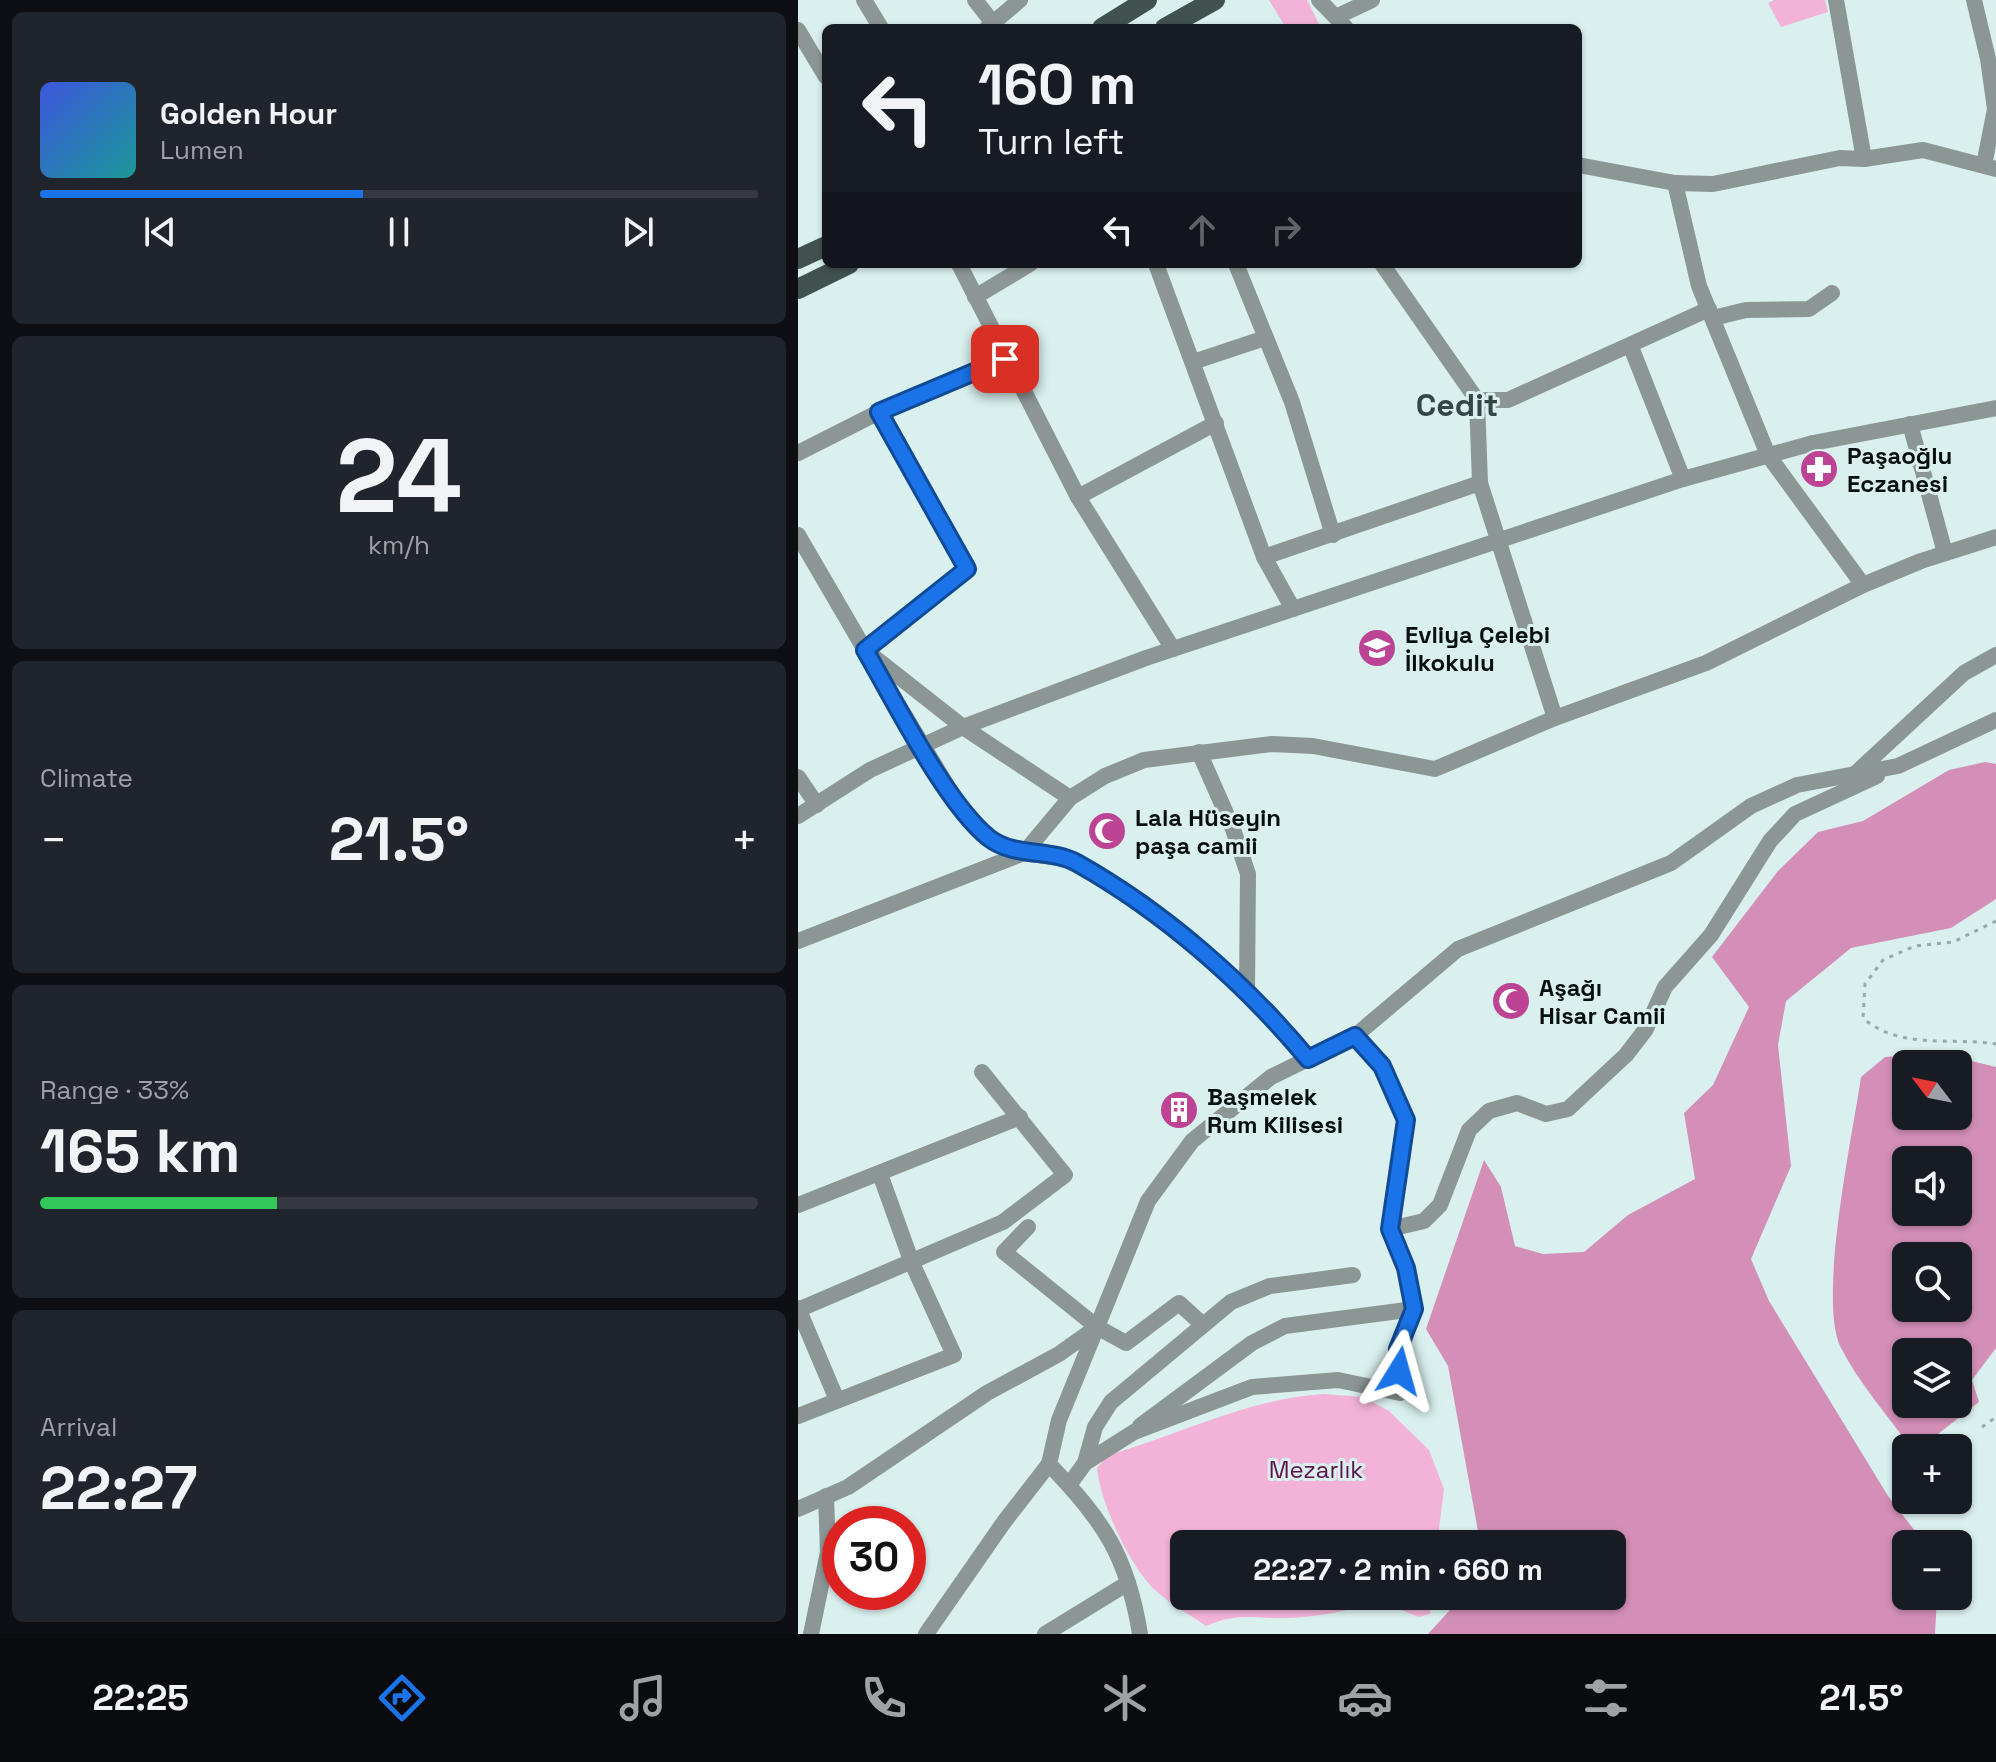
<!DOCTYPE html>
<meta charset="utf-8">
<style>
body{margin:0;font-family:"Space Grotesk",sans-serif;background:#20242c;color:#f1f3f6;height:100vh;display:flex;flex-direction:column;font-size:30px;white-space:nowrap}
*{box-sizing:border-box;margin:0}
p{font-size:26px;color:#9ea1a6}
.icon{flex:none;width:44px;height:44px;fill:none;stroke:currentColor;stroke-width:2;stroke-linecap:round;stroke-linejoin:round}
.map{position:relative;flex:1;overflow:hidden}
.panel{display:flex;flex-direction:column;gap:12px;padding:12px;background:#0d0f14;width:798px}
.panel>*{flex:none}
.banner{position:absolute;left:24px;top:24px;width:760px;height:244px;border-radius:12px;box-shadow:0 2px 6px #0004;background:#171b24;color:#f1f3f6;overflow:hidden}
.needle{width:52px;rotate:302deg}
.tools{position:absolute;left:1094px;top:1050px;display:grid;gap:16px}
.tools a{display:grid;place-items:center;width:80px;height:80px;border-radius:12px;background:#171b24;box-shadow:0 2px 6px #0004;font-size:40px}
.speed{position:absolute;left:24px;top:1506px;display:flex;gap:16px;font-size:40px;font-weight:700;text-align:center}
.speed>*{display:grid;place-content:center;width:104px;height:104px;border-radius:50%;background:#171b24;box-shadow:0 2px 6px #0004;line-height:1}
.speed .limit{border:12px solid #d22;background:#fff;color:#111}
.pin{position:absolute;display:grid;place-items:center;width:68px;height:68px;color:#fff;margin:-34px;border-radius:16px;box-shadow:0 4px 12px #0006}
.me{position:absolute;width:88px;margin:-44px;rotate:8deg;stroke-linejoin:round;filter:drop-shadow(0 0 6px #0008)}
.turn{display:flex;align-items:center;gap:28px;height:168px;padding:0 24px;font-size:36px}
.turn .icon{width:104px;height:104px;stroke-width:2.5}
.turn b{display:block;font-size:56px;line-height:68px}
.lanes{display:flex;align-items:center;height:76px;padding:0 24px;background:#0003;justify-content:center;gap:40px;direction:ltr}
.lanes .off{opacity:.35}
.big{font-size:60px;font-weight:700;line-height:1.1}
.panel .card{flex:1;display:flex;flex-direction:column;justify-content:center;gap:12px;min-width:0;padding:0 28px;border-radius:12px;background:#20242c}
.panel .dial{align-items:center;gap:0}
.dial b{font-size:104px;line-height:1}
.song{display:flex;align-items:center;gap:24px}
.cover{width:96px;height:96px;border-radius:12px;background:linear-gradient(135deg,hsl(230 70% 55%),hsl(180 70% 35%))}
.played{height:8px;border-radius:4px;background:linear-gradient(90deg,#1a73e8 45%,#363941 45%)}
.keys{display:flex;justify-content:space-around;direction:ltr}
.heat{display:flex;justify-content:space-between;align-items:center;font-size:44px;direction:ltr}
.charge{height:12px;border-radius:6px;background:linear-gradient(90deg,#34c759 33%,#363941 0)}
.trip{position:absolute;left:372px;top:1530px;width:456px;height:80px;border-radius:12px;background:#171b24;box-shadow:0 2px 6px #0004;font-weight:700;line-height:80px;text-align:center}
.menu{display:flex;height:128px;justify-content:space-around;align-items:center;background:#090b0e;color:#9ea1a6}
.menu .icon{width:56px;height:56px}
.menu .current{color:#1a73e8}
.menu b{font-size:36px;color:#f1f3f6}
main{display:flex;flex:1;min-height:0}
.map>svg:first-child{display:block}
.green{fill:#f3b3d8}
.forest{fill:#d38fb7;fill-rule:evenodd}
.lines{fill:none;stroke-linecap:round;stroke-linejoin:round}
.path{stroke:#96a9a8;stroke-width:3;stroke-dasharray:4 6;stroke-linecap:butt}
.minor{stroke:#8c9695;stroke-width:16}
.major{stroke:#415150;stroke-width:20}
.route-casing{stroke:#114b97;stroke-width:20}
.route{stroke:#1a73e8;stroke-width:14}
.labels{text-anchor:middle;dominant-baseline:central;stroke-width:6;stroke-linejoin:round;paint-order:stroke}
.poi-label{font-size:24px;font-weight:bold;fill:#08100f;stroke:#d9f0ef;text-anchor:start}
.park-label{font-size:24px;fill:#611149;stroke:#d9f0ef}
.district-label{font-size:32px;font-weight:bold;fill:#344746;stroke:#d9f0ef}
</style>
<main>
<section class="panel">
<div class="card">
<div class="song"><i class="cover"></i><div><b>Golden Hour</b><p>Lumen</p></div></div>
<div class="played"></div>
<div class="keys"><svg class="icon" aria-label="previous" viewBox="0 0 24 24"><path d="M18 5L8 12l10 7zM5 5v14"/></svg><svg class="icon" aria-label="pause" viewBox="0 0 24 24"><path d="M8 5v14M16 5v14"/></svg><svg class="icon" aria-label="next" viewBox="0 0 24 24"><path d="M6 5l10 7-10 7zM19 5v14"/></svg></div>
</div>
<div class="card dial"><b>24</b><p>km/h</p></div>
<div class="card"><p>Climate</p>
<div class="heat"><a>−</a><b class="big">21.5°</b><a>+</a></div>
</div>
<div class="card"><p>Range · 33%</p><b class="big">165 km</b><div class="charge"></div></div>
<div class="card"><p>Arrival</p><b class="big">22:27</b></div>
</section>
<div class="map">
<svg width="1198" height="1634" viewBox="0 0 1198 1634">
<rect width="100%" height="100%" fill="#d9f0ef"/>
<g class="green">
<polygon points="471,0 509,0 523,28 488,28"/>
<polygon points="976,0 1027,0 1030,12 983,27 970,3"/>
<path d="M526,1394l39,3 26,14 40,39 15,39 -7,55h-253v52h248l-2,18 -11,3 -40,-16c-31,10 -60,16 -93,17 -34,1 -47,-6 -80,8 -17,-12 -36,-22 -51,-36 -25,-23 -55,-88 -58,-122l11,-13c74,-21 138,-56 216,-61z"/>
</g>
<g class="forest">
<polygon points="1187,762 1198,764 1198,899 1153,928 1053,948 988,1001 980,1045 993,1166 953,1259 971,1301 1090,1496 1127,1544 1108,1544 1108,1596 1139,1596 1137,1634 630,1634 651,1611 656,1596 814,1596 814,1544 675,1544 680,1531 650,1366 628,1329 686,1160 703,1187 717,1246 745,1254 786,1252 830,1215 897,1179 886,1113 915,1085 951,1007 914,957 980,871 1020,832 1065,821 1151,770"/>
<path d="M1141,1053l57,14v281l-24,32 7,22 -59,46h-9c-23,-32 -52,-65 -70,-100 -24,-46 12,-215 20,-271l24,-20zM1108,1064h52v52h-52zM1108,1160h52v52h-52zM1108,1256h52v52h-52zM1108,1352h52v52h-52z"/>
</g>
<g class="lines">
<g class="path">
<path d="M1198,921l-43,21 -38,4 -32,14 -18,24 -2,34c36,32 88,19 133,26"/>
<polyline points="1184,1427 1198,1417"/>
</g>
<g class="minor">
<polyline points="66,0 83,28"/>
<polyline points="177,0 195,23"/>
<polyline points="521,0 548,28"/>
<polyline points="1038,0 1066,159"/>
<polyline points="1176,0 1190,59 1197,109 1186,165"/>
<polyline points="540,16 574,0"/>
<polyline points="189,28 222,0"/>
<polyline points="0,30 28,77"/>
<polyline points="780,165 877,183 915,184 1042,158 1066,159 1125,150 1198,169"/>
<polyline points="877,183 901,286 970,455 1065,585"/>
<polyline points="161,264 280,497 375,649"/>
<polyline points="358,264 466,557 495,609"/>
<polyline points="438,264 494,402 535,535"/>
<polyline points="584,264 679,400 682,483 757,718"/>
<polyline points="177,297 232,264"/>
<polyline points="915,318 948,310 1011,309 1034,293"/>
<polyline points="833,347 885,479"/>
<polyline points="395,362 467,338"/>
<polyline points="679,400 710,400 911,309"/>
<polyline points="81,412 169,569 67,650 159,802 192,839 226,853 272,798 307,776 346,760 474,744 515,746 637,769 757,718 908,663 1065,585 1123,561 1198,537"/>
<polyline points="1112,424 1147,553"/>
<polyline points="0,453 81,412 207,359"/>
<polyline points="280,497 418,423"/>
<polyline points="0,535 67,650 165,727 272,798"/>
<polyline points="466,557 682,483"/>
<polyline points="401,752 435,829 450,874 449,992"/>
<polyline points="1059,772 1166,673 1198,655"/>
<polyline points="0,777 19,805"/>
<polyline points="0,816 72,770 165,727 348,658 885,479 1015,443 1198,408"/>
<polyline points="0,941 226,853 274,860 346,903 471,1012 510,1059"/>
<polyline points="0,1205 222,1117"/>
<polyline points="230,1227 206,1252 299,1327 328,1343 381,1303 404,1324"/>
<polyline points="592,1229 626,1221 642,1205 671,1130 691,1111 719,1103 748,1114 770,1109 828,1055 848,1029 867,987 913,935 972,841 997,814 1079,776"/>
<polyline points="0,1308 39,1400"/>
<polyline points="0,1310 205,1222 267,1175 184,1072"/>
<path d="M299,1327l-38,93 -10,44c54,57 78,90 91,170"/>
<polyline points="0,1416 156,1355 114,1263 82,1174"/>
<polyline points="342,1426 454,1343 487,1326 616,1309"/>
<polyline points="287,1463 297,1427 313,1402 433,1302 472,1286 555,1275"/>
<polyline points="271,1485 287,1463 336,1432 454,1387 540,1380 602,1393 600,1349 616,1309 608,1268 592,1229 608,1120 584,1066 557,1036"/>
<polyline points="0,1509 50,1487 189,1393 261,1354 299,1327 350,1201 394,1141 473,1077 557,1036 660,949 873,863 953,806 999,785 1100,766 1198,720"/>
<polyline points="13,1634 30,1552 28,1496"/>
<polyline points="128,1634 206,1522 251,1464"/>
<polyline points="247,1634 330,1583"/>
</g>
<g class="major">
<polyline points="304,28 349,0"/>
<polyline points="367,28 417,0"/>
<polyline points="0,259 28,246"/>
<polyline points="0,289 51,264"/>
</g>
</g>
<g class="lines">
<g class="route-casing">
<path id="route" d="M207,359l-126,53 88,157 -102,81c29,50 81,154 124,188 26,20 61,10 88,25 87,49 167,119 231,196l47,-23 27,30 24,54 -16,109 16,39 8,41 -16,40 1,22"/>
</g>
<use href="#route" class="route"/>
</g>
<defs>
<g id="pharmacy-disc" transform="scale(2)"><circle r="9.5" fill="#bd4394" stroke="#d9f0ef"/><path d="M-2-6h4v4h4v4h-4v4h-4v-4h-4v-4h4Z" fill="#fff"/></g>
<g id="school-disc" transform="scale(2)"><circle r="9.5" fill="#bd4394" stroke="#d9f0ef"/><path d="M0-5L7-2L0 1L-7-2ZM-4 1L0 2.5L4 1V4Q0 6-4 4Z" fill="#fff"/></g>
<g id="mosque-disc" transform="scale(2)"><circle r="9.5" fill="#bd4394" stroke="#d9f0ef"/><path d="M3.5-4.9A6 6 0 1 0 3.5 4.9A5 5 0 1 1 3.5-4.9Z" fill="#fff"/></g>
<g id="building-disc" transform="scale(2)"><circle r="9.5" fill="#bd4394" stroke="#d9f0ef"/><path d="M-4-6H4V6H1V3H-1V6H-4ZM-2.5-4.3h1.7v1.8h-1.7ZM.8-4.3h1.7v1.8H.8ZM-2.5-1h1.7V.8h-1.7ZM.8-1h1.7V.8H.8Z" fill="#fff"/></g>
</defs>
<g fill-rule="evenodd">
<use href="#pharmacy-disc" x="1021" y="469"/>
<use href="#school-disc" x="579" y="648"/>
<use href="#mosque-disc" x="309" y="831"/>
<use href="#mosque-disc" x="713" y="1001"/>
<use href="#building-disc" x="381" y="1110"/>
</g>
<g class="labels">
<g class="poi-label">
<text x="1049" y="455">Paşaoğlu<tspan x="1049" dy="28">Eczanesi</tspan></text>
<text x="607" y="634">Evliya Çelebi<tspan x="607" dy="28">İlkokulu</tspan></text>
<text x="337" y="817">Lala Hüseyin<tspan x="337" dy="28">paşa camii</tspan></text>
<text x="741" y="987">Aşağı<tspan x="741" dy="28">Hisar Camii</tspan></text>
<text x="409" y="1096">Başmelek<tspan x="409" dy="28">Rum Kilisesi</tspan></text>
</g>
<g class="park-label">
<text x="518" y="1469">Mezarlık</text>
</g>
<g class="district-label">
<text x="659" y="405">Cedit</text>
</g>
</g>
</svg>
<div class="tools">
<a><svg class="needle" viewBox="-14 -14 28 28"><path d="M0-13l5 13h-10z" fill="#e53935"/><path d="M0 13l5-13h-10z" fill="#9ea1a6"/></svg></a>
<a><svg class="icon" aria-label="sound" viewBox="0 0 24 24"><path d="M4 9h4l5-4v14l-5-4H4zM17 9q2 3 0 6"/></svg></a>
<a><svg class="icon" aria-label="search" viewBox="0 0 24 24"><circle cx="10" cy="10" r="6"/><path d="M15 15l6 6"/></svg></a>
<a><svg class="icon" aria-label="layers" viewBox="0 0 24 24"><path d="M12 4l9 5-9 5-9-5zM3 14l9 5 9-5"/></svg></a>
<a>+</a>
<a>−</a>
</div>
<div class="speed"><div class="limit">30</div></div>
<div class="pin" style="left:207px;top:359px;background:#d93025"><svg class="icon" aria-label="arrive" viewBox="0 0 24 24"><path d="M6 21V4h12l-3 4 3 4H6"/></svg></div>
<svg class="me" style="left:601px;top:1371px" viewBox="-20 -20 40 40"><path d="M0-17L14 15 0 8-14 15z" fill="#1a73e8" stroke="#fff" stroke-width="4"/></svg>
<div class="trip">22:27 · 2 min · 660 m</div>
<div class="banner">
<div class="turn"><svg class="icon" aria-label="left" viewBox="0 0 24 24"><path d="M17 20v-9H6M10 6l-5 5 5 5"/></svg><div><b>160 m</b>Turn left</div></div>
<div class="lanes"><svg class="icon" aria-label="left" viewBox="0 0 24 24"><path d="M17 20v-9H6M10 6l-5 5 5 5"/></svg><svg class="icon off" aria-label="ahead" viewBox="0 0 24 24"><path d="M12 20V5M6 11l6-6 6 6"/></svg><svg class="icon off" aria-label="right" viewBox="0 0 24 24"><path d="M7 20v-9h11M14 6l5 5-5 5"/></svg></div>
</div>
</div>
</main>
<nav class="menu">
<b>22:25</b>
<svg class="icon current" aria-label="directions" viewBox="0 0 24 24"><path d="M12 3l9 9-9 9-9-9zM9 14v-3h6M13 9l2 2-2 2"/></svg>
<svg class="icon" aria-label="music" viewBox="0 0 24 24"><path d="M9 18V5l10-2v13"/><circle cx="6" cy="18" r="3"/><circle cx="16" cy="16" r="3"/></svg>
<svg class="icon" aria-label="phone" viewBox="0 0 24 24"><path d="M5 4h4l2 5-3 2q2 4 5 5l2-3 5 2v4C11 20 4 13 5 4z"/></svg>
<svg class="icon" aria-label="climate" viewBox="0 0 24 24"><path d="M12 3v18M4 7l16 10M4 17L20 7"/></svg>
<svg class="icon" aria-label="car" viewBox="0 0 24 24"><path d="M5 17H2v-5l4-1 3-4h7l3 4 3 1v5h-3M9 17h6M6 11h13"/><circle cx="7" cy="17" r="2"/><circle cx="17" cy="17" r="2"/></svg>
<svg class="icon" aria-label="filters" viewBox="0 0 24 24"><path d="M4 7h16M4 17h16"/><circle cx="9" cy="7" r="2"/><circle cx="15" cy="17" r="2"/></svg>
<b>21.5°</b>
</nav>
